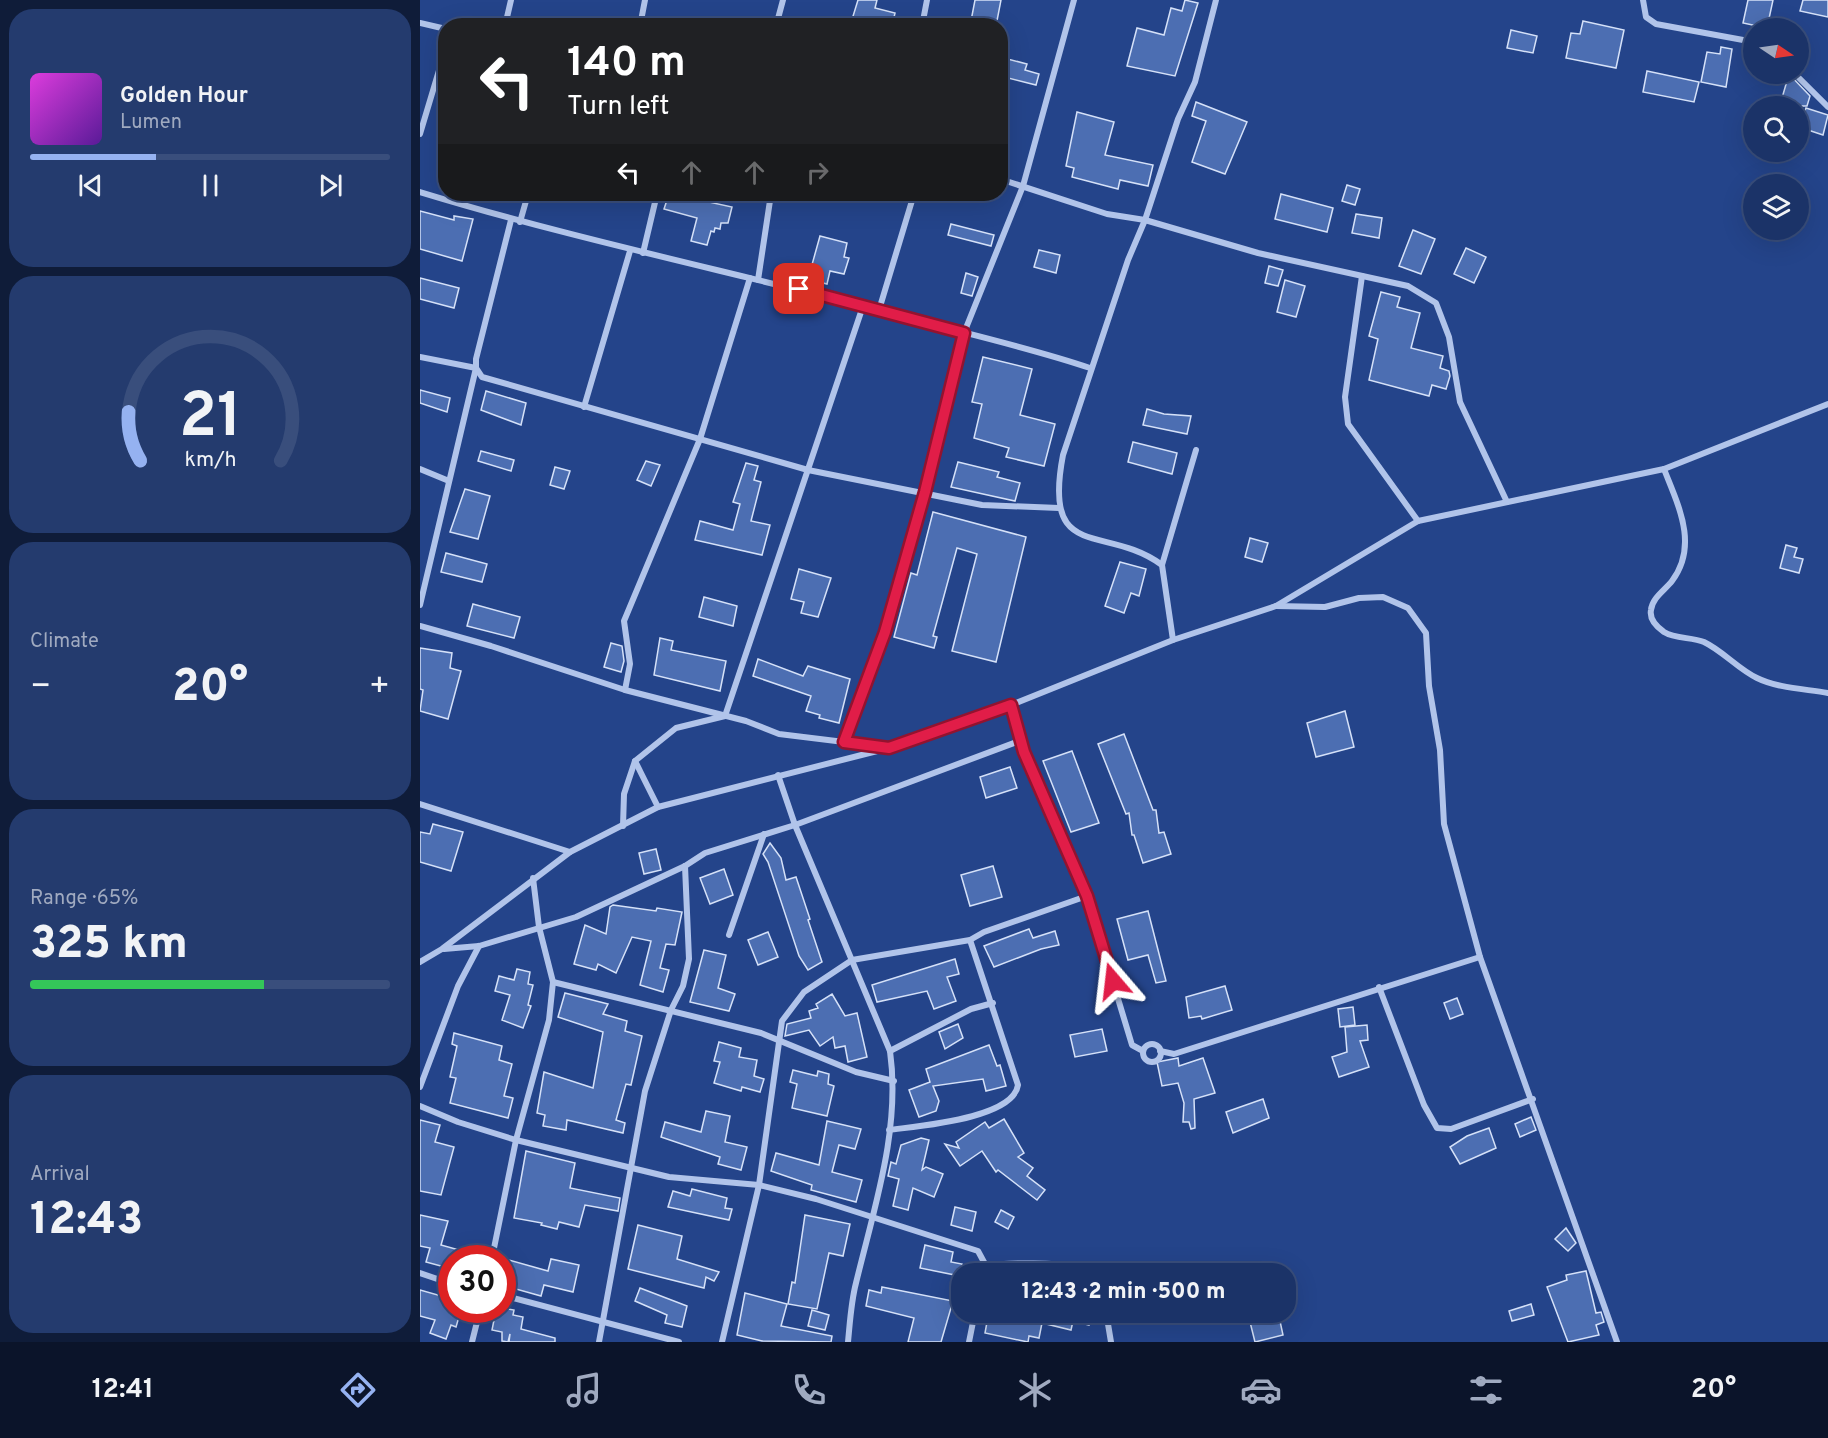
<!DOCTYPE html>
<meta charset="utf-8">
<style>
body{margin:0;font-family:Overpass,sans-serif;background:#243b6e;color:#f1f3f6;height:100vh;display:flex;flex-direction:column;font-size:22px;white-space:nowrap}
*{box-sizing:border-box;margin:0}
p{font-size:20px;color:#a0aac0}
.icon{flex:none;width:33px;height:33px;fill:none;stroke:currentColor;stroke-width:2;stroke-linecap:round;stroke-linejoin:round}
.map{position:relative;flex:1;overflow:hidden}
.drawer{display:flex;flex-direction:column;gap:9px;padding:9px;background:#0f1c39;width:420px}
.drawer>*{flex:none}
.hud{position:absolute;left:18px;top:18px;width:570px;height:183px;border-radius:24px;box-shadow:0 6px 24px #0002,0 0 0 2px #394e7c;background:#202124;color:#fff;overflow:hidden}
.needle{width:39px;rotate:103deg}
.buttons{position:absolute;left:1323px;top:18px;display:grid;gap:12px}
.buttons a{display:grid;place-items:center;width:66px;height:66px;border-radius:50%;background:#1b3368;box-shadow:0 6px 24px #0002,0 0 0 2px #394e7c;font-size:30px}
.speed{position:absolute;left:18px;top:1245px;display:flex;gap:12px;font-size:30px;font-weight:700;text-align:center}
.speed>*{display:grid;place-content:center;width:78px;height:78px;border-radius:50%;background:#1b3368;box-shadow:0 6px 24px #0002,0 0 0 2px #394e7c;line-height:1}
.speed .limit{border:9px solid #d22;background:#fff;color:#111}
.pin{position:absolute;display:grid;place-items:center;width:51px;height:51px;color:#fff;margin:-26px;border-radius:12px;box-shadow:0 3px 9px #0006}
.me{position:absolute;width:66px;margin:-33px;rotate:343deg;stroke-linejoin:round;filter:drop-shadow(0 0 4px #0008)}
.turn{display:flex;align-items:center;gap:21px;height:126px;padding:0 30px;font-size:27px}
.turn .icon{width:78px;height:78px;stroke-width:2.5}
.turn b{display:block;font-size:42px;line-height:51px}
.lanes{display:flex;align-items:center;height:57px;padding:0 30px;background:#0003;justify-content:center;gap:30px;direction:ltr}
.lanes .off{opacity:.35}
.big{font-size:45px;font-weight:800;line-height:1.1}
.drawer .widget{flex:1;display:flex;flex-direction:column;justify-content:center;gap:9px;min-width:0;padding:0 21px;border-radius:24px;background:#243b6e}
.drawer .dial{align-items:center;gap:0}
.dial svg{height:156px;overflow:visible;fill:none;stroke:#394e7c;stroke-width:7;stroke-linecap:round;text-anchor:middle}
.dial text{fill:#f1f3f6;stroke:none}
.song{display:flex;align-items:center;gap:18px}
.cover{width:72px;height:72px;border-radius:9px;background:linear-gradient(135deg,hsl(300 70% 55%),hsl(270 70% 35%))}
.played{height:6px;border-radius:3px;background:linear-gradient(90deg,#95b2f1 35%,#394e7c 35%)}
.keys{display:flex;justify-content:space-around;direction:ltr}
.heat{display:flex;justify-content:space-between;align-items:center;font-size:33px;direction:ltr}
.charge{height:9px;border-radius:4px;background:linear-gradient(90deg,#34c759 65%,#394e7c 0)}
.trip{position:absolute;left:531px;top:1263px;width:345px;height:60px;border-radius:24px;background:#1b3368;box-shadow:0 6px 24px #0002,0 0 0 2px #394e7c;font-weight:800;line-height:60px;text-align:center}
.menu{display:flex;height:96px;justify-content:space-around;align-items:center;background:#0b142a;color:#a0aac0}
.menu .icon{width:42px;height:42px}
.menu .active{color:#95b2f1}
.menu b{font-size:27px;color:#f1f3f6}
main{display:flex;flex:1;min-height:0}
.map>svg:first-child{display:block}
.building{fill:#4c6eb2;stroke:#d5e1f8;stroke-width:1.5}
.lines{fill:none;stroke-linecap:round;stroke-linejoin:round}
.street{stroke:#b1c4ea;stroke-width:6}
.route-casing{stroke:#92132f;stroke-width:15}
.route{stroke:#e11d48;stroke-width:10}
</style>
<main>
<section class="drawer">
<div class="widget">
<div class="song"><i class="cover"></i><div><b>Golden Hour</b><p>Lumen</p></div></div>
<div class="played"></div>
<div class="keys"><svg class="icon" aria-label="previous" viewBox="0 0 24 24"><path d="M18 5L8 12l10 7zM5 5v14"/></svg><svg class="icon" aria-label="pause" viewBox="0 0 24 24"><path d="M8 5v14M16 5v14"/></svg><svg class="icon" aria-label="next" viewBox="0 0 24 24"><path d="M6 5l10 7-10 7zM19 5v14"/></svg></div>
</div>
<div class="widget dial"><svg viewBox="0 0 100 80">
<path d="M14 69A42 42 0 1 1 86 69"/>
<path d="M14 69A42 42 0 0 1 8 44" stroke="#95b2f1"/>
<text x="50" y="56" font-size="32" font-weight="700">21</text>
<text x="50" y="72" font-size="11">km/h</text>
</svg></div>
<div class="widget"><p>Climate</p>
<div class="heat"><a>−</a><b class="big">20°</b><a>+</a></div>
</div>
<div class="widget"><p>Range · 65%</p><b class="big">325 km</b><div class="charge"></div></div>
<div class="widget"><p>Arrival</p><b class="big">12:43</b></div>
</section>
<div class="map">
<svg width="1408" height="1342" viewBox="0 0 1408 1342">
<rect width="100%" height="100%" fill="#24448a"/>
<g class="building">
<polygon points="438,0 457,0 455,8 475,13 472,26 430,26"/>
<polygon points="555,0 581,0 576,26 550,26"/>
<polygon points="765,0 778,3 755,76 707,66 717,28 744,35 751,8 762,11"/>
<polygon points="1328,0 1353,0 1347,28 1323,23"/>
<polygon points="1383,0 1408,0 1408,17 1380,11"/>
<polygon points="1163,21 1204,30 1196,68 1146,58 1151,33 1160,34"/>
<polygon points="1091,30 1117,36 1113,53 1087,48"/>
<polygon points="1301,47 1312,49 1306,87 1281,82 1287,52 1300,54"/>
<polygon points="580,57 607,64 605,70 619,74 616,85 580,76"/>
<polygon points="1227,71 1279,82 1274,102 1223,92"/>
<polygon points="1369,74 1390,96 1387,106 1373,106 1374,102 1362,98"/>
<polygon points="776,102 827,122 805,174 772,162 786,121 772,116"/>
<polygon points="1386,108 1408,115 1403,135 1379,127"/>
<polygon points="657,112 694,122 685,155 733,165 728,186 700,180 698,189 652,177 654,168 646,166"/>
<polygon points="927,185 940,189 935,205 922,201"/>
<polygon points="249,194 276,194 275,199 312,207 308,223 301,223 300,229 295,228 294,232 291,231 287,245 271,241 277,218 244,209"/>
<polygon points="861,194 913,208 907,232 855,219"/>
<polygon points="0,211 34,220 34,216 53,219 42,261 0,249"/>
<polygon points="936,214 962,218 959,238 932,233"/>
<polygon points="531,224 574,235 571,246 528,235"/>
<polygon points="993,230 1015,239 1001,274 979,266"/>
<polygon points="400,236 427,243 424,257 429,258 424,274 410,271 407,284 388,279"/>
<polygon points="1046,248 1066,257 1054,283 1034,274"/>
<polygon points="619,250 640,255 636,273 614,267"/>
<polygon points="849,266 863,270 858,286 845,283"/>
<polygon points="546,273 558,277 552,296 541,293"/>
<polygon points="0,278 39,288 34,308 0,299"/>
<polygon points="865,280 885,286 876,317 857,312"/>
<polygon points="961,292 980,297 977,307 1000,313 991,348 1023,356 1020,368 1029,371 1030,376 1026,389 1012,385 1009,396 949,380 958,339 949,336"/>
<polygon points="563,357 612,369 600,415 635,424 624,466 586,457 589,448 554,438 562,404 552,402"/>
<polygon points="0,390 30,398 27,412 0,403"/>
<polygon points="66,391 106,403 101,425 61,410"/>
<polygon points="727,409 744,414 771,416 767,434 723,425"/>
<polygon points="713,442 757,453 752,474 708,462"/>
<polygon points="61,451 94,460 91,471 58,461"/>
<polygon points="226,461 240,465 231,486 217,480"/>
<polygon points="538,462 579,472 577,477 600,483 595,501 531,487"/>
<polygon points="326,463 338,466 334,480 341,482 331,521 350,525 342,555 275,540 280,521 313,530 320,504 313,502"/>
<polygon points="135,467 150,471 144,489 130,485"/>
<polygon points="45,489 70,496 58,539 30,532"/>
<polygon points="513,512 606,537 576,662 532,651 557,554 537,548 513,636 517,637 514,648 474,637 491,573 497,575"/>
<polygon points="830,538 848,543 842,562 825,557"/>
<polygon points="1366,545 1377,548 1374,557 1383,559 1379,573 1360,568"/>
<polygon points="26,553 67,564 62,582 21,572"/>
<polygon points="700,562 726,569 719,596 711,593 704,613 685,606"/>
<polygon points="379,569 411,578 398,617 381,613 384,602 371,599"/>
<polygon points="284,597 317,606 313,626 279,617"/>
<polygon points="53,604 100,617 94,638 47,626"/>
<polygon points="240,638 253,641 251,650 306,661 300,691 234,675"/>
<polygon points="191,643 202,646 204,661 201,672 184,667"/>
<polygon points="0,648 32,653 30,668 41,671 28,719 0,711 3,690 0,689"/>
<polygon points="338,659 383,676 388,666 430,679 419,723 399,718 400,715 386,711 391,696 333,676"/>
<polygon points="925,711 934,747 896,757 887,723"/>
<polygon points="704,734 733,810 736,810 739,833 744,832 751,854 723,863 714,835 712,835 709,813 706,814 678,744"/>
<polygon points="652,751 679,823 651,832 623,761"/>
<polygon points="590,767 597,788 566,798 560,777"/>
<polygon points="13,824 43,832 31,871 0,862 0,832 10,834"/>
<polygon points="350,843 361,858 366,880 376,877 390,919 388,920 402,962 388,970 379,956 348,862 343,854"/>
<polygon points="236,849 241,870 224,874 219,853"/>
<polygon points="573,866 582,897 550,906 541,875"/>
<polygon points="304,869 313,895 290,904 280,878"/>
<polygon points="193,905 236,911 237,908 262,912 255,945 246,944 240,968 249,970 243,992 220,985 231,941 212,937 196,973 178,964 176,970 154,964 165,925 186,934 190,907"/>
<polygon points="728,911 746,981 736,983 728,955 708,960 697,919"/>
<polygon points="609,929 613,938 635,931 639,945 621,949 574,967 564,946"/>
<polygon points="348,932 358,957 338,965 328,940"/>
<polygon points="284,950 306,955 298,988 315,994 309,1011 270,1002"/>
<polygon points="535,959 539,974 527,977 536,1001 514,1009 507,991 457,1002 452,985"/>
<polygon points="97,969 110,972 108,984 113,985 108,1005 111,1006 103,1028 82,1020 90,995 75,991 79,976 94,980"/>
<polygon points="805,986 812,1010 782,1019 781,1016 769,1018 766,997"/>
<polygon points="145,993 188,1004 183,1014 207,1021 205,1031 222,1036 211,1085 206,1084 196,1120 205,1123 203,1133 147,1120 146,1130 123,1126 125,1115 117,1113 124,1072 173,1088 183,1032 138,1017"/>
<polygon points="412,994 425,1016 437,1013 447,1057 428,1062 425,1046 415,1048 413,1037 400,1046 389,1030 365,1036 367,1024 391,1018 389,1011 398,1008 396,1004"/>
<polygon points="1037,998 1043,1014 1030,1019 1024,1003"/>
<polygon points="933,1007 935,1025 920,1027 918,1009"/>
<polygon points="538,1024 543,1038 525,1049 519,1032"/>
<polygon points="947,1025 948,1040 940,1041 949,1067 919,1077 912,1057 927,1052 925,1027"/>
<polygon points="682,1029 687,1051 655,1057 650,1035"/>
<polygon points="34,1033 82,1046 79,1060 92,1064 84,1096 93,1098 88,1118 30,1103 36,1078 30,1077 37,1046 32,1044"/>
<polygon points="299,1042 321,1048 319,1057 337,1060 334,1076 344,1079 340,1092 322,1087 321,1091 294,1083 300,1062 294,1061"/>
<polygon points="569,1045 577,1066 580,1065 586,1086 566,1091 563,1079 513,1086 519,1101 516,1111 499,1117 489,1090 510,1082 506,1069"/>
<polygon points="758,1058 759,1066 783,1058 795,1093 774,1099 775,1128 771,1129 769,1122 763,1122 764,1103 758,1083 742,1086 737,1062"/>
<polygon points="373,1070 397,1076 398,1071 409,1074 408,1084 414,1086 407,1116 372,1108 377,1084 370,1082"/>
<polygon points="843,1099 849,1118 813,1133 806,1112"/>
<polygon points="286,1111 310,1116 305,1142 327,1147 321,1170 298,1164 300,1157 241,1137 245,1122 281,1132"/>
<polygon points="1111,1117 1116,1130 1100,1137 1095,1124"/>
<polygon points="584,1119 604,1153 598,1157 613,1168 607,1176 625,1190 617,1200 578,1170 576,1172 562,1151 540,1166 525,1144 539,1148 536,1142 565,1122 569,1128"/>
<polygon points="0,1120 20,1125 15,1142 34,1147 21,1195 0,1191"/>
<polygon points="407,1121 441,1129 435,1149 419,1145 412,1172 442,1180 436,1202 391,1190 392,1185 351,1171 356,1153 399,1165"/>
<polygon points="1069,1128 1076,1148 1040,1164 1030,1147 1047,1136"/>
<polygon points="501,1138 509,1140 502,1170 506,1167 523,1174 514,1197 493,1188 488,1210 473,1206 479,1179 468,1176 471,1162 476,1164 481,1145"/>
<polygon points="106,1151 155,1163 150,1188 200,1198 198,1211 165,1205 159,1227 139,1222 137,1229 121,1225 122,1223 94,1218"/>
<polygon points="272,1189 307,1198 305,1208 312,1209 309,1220 248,1207 253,1191 270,1196"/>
<polygon points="535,1207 556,1212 552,1231 531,1225"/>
<polygon points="581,1210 594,1217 588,1229 575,1222"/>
<polygon points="0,1215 28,1221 21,1245 57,1255 57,1258 32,1258 32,1269 6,1262 10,1248 0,1246"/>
<polygon points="385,1215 430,1224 423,1256 409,1253 397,1309 368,1304 372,1282 375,1283"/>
<polygon points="218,1225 262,1236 257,1259 299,1272 294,1281 286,1277 284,1288 208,1269"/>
<polygon points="1146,1228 1156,1243 1148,1251 1135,1239"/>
<polygon points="505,1245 533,1252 531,1262 542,1264 540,1276 500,1268"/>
<polygon points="82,1258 128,1271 131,1259 159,1265 153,1292 124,1285 121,1296 82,1285"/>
<polygon points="1166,1271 1176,1313 1181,1312 1184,1322 1176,1325 1179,1335 1148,1342 1127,1287 1147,1280 1146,1275"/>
<polygon points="462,1287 533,1301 521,1342 488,1342 494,1318 446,1306 449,1290 461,1293"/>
<polygon points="220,1288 267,1306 262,1327 245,1323 247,1315 215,1301"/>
<polygon points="0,1290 32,1299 32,1310 41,1310 36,1327 31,1325 26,1339 10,1333 15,1320 0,1316"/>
<polygon points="325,1293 367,1304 361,1326 412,1336 411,1342 342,1341 317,1335"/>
<polygon points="1111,1304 1114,1315 1092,1321 1089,1311"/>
<polygon points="82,1308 94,1310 93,1315 103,1317 101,1329 135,1338 135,1342 89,1342 90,1334 88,1342 82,1341 82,1332 72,1330 76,1310"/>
<polygon points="392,1310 409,1315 405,1330 388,1326"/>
<polygon points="579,1312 592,1315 593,1312 672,1312 669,1325 653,1321 651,1330 622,1323 619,1338 609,1336 608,1342 565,1333 567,1322 576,1323"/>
<polygon points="836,1312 858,1312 863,1335 835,1342 830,1322 837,1320"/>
</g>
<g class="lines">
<g class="street">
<polyline points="796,0 775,82 758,119 725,220 838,253 988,286 1016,303 1029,337 1040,402 1087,502"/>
<polyline points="1223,0 1226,17 1236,24 1334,42"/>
<polyline points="0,23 26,29"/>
<polyline points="85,26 91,0"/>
<polyline points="220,26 225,0"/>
<polyline points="356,26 363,0"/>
<polyline points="502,26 507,0"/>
<polyline points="1375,74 1408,107"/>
<polyline points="0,134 26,47"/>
<path d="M580,179l107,35 38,6 -17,40 -65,195c-21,109 42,68 99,110l11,75"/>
<path d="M0,192c167,51 338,85 507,131 54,14 110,27 163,45"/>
<polyline points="91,220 56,359 56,368 62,377 388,470 562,505 639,508"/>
<polyline points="100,222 108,194"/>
<polyline points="223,253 237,194"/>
<polyline points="942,276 925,397 928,424 998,521"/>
<polyline points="338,280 351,194"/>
<polyline points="459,310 494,194"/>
<polyline points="0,357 56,368 0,605"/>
<polyline points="164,407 210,251"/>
<polyline points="0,469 29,481"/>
<path d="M1244,469c14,36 35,76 8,112 -7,9 -20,17 -21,29 -2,10 6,17 13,22 11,7 28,5 40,10 19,9 34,27 53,36 20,10 49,11 71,15"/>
<polyline points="742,565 776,450"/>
<polyline points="856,606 905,607 939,598 963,597 988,608 1006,633 1009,686 1020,750 1024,824 1060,957 1197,1342"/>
<polyline points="0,626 71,646 205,690 326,721 359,734 465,747"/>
<polyline points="205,690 210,664 204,621 280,439 330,278"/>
<polyline points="424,742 465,632 505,492 544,333 603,186 654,0"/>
<polyline points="215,761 238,807"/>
<path d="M358,775l17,50 95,226c11,78 -16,157 -34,232 -5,19 -6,39 -8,59"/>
<polyline points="0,804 150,852"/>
<polyline points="203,826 204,794 215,761 256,728 305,716 443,306"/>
<polyline points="667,896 712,1045 723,1051"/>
<polyline points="309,935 344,834"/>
<polyline points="24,949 59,946 156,917 265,866 285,853 375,825 602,740"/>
<polyline points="0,962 22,949 150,852 238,807 469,748 591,705 753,640 856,606 998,521 1244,469 1408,404"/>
<polyline points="133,982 341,1033 436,1072 474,1081"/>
<polyline points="959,987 1004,1105 1017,1128 1031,1129 1113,1099"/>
<circle cx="732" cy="1053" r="9"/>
<polyline points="470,1051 551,1009 573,1003"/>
<polyline points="740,1051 754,1054 1060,957"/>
<polyline points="0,1087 38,986 59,946"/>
<polyline points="0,1106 38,1122 96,1140 249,1177 339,1185 396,1199 558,1251 565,1264 563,1274"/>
<path d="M469,1130c28,-4 124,-11 129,-45l-48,-145"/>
<polyline points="72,1258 96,1140 129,1020 133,982 119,927 113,878"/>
<path d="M565,1264c27,1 86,-6 108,10"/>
<polyline points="0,1273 32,1284"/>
<polyline points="82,1295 259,1342"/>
<polyline points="686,1312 691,1342"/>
<polyline points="52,1342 60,1310"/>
<polyline points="179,1342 225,1091 251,1010 263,986 269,959 265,866"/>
<polyline points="302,1342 339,1185 362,1021 384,992 432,960 550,940 564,932 667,896 604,752 591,705"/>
<polyline points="549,1342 555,1312"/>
</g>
</g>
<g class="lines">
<g class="route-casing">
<polyline id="route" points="379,289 544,333 505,492 465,632 424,742 469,748 591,705 604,752 667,896 693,981"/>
</g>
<use href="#route" class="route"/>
</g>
</svg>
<div class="buttons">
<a><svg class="needle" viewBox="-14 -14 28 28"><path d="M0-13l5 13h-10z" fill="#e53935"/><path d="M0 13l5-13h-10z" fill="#a0aac0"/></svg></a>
<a><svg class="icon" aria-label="search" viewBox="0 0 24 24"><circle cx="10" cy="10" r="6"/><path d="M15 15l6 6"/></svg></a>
<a><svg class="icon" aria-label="layers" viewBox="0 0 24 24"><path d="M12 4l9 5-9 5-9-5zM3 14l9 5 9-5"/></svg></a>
</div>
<div class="speed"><div class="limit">30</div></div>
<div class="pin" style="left:379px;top:289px;background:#d93025"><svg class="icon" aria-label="arrive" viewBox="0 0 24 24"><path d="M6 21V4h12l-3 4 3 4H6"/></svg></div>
<svg class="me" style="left:693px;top:981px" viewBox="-20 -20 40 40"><path d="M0-17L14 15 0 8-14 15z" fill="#e11d48" stroke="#fff" stroke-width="4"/></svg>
<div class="trip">12:43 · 2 min · 500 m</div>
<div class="hud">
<div class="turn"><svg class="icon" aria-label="left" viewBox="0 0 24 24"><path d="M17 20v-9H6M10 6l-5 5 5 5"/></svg><div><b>140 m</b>Turn left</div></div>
<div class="lanes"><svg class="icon" aria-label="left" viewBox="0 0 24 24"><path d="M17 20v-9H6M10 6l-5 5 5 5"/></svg><svg class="icon off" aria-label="ahead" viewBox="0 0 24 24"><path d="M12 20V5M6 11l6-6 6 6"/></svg><svg class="icon off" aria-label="ahead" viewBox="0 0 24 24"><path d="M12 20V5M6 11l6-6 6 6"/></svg><svg class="icon off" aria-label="right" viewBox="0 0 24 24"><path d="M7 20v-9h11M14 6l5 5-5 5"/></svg></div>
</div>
</div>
</main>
<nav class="menu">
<b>12:41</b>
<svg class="icon active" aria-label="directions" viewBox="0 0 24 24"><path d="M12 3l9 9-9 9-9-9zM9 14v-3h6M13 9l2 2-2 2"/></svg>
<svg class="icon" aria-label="music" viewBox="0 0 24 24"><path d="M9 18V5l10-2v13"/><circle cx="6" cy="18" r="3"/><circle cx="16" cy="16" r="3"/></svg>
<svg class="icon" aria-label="phone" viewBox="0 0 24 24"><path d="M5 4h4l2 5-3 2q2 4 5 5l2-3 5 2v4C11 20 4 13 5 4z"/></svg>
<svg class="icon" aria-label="climate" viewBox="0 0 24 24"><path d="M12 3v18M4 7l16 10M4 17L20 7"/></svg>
<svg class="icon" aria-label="car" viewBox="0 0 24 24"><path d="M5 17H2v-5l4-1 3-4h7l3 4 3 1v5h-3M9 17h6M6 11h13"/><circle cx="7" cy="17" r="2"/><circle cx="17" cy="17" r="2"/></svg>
<svg class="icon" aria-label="filters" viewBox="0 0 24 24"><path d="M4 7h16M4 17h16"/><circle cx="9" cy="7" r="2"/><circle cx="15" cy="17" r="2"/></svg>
<b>20°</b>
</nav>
